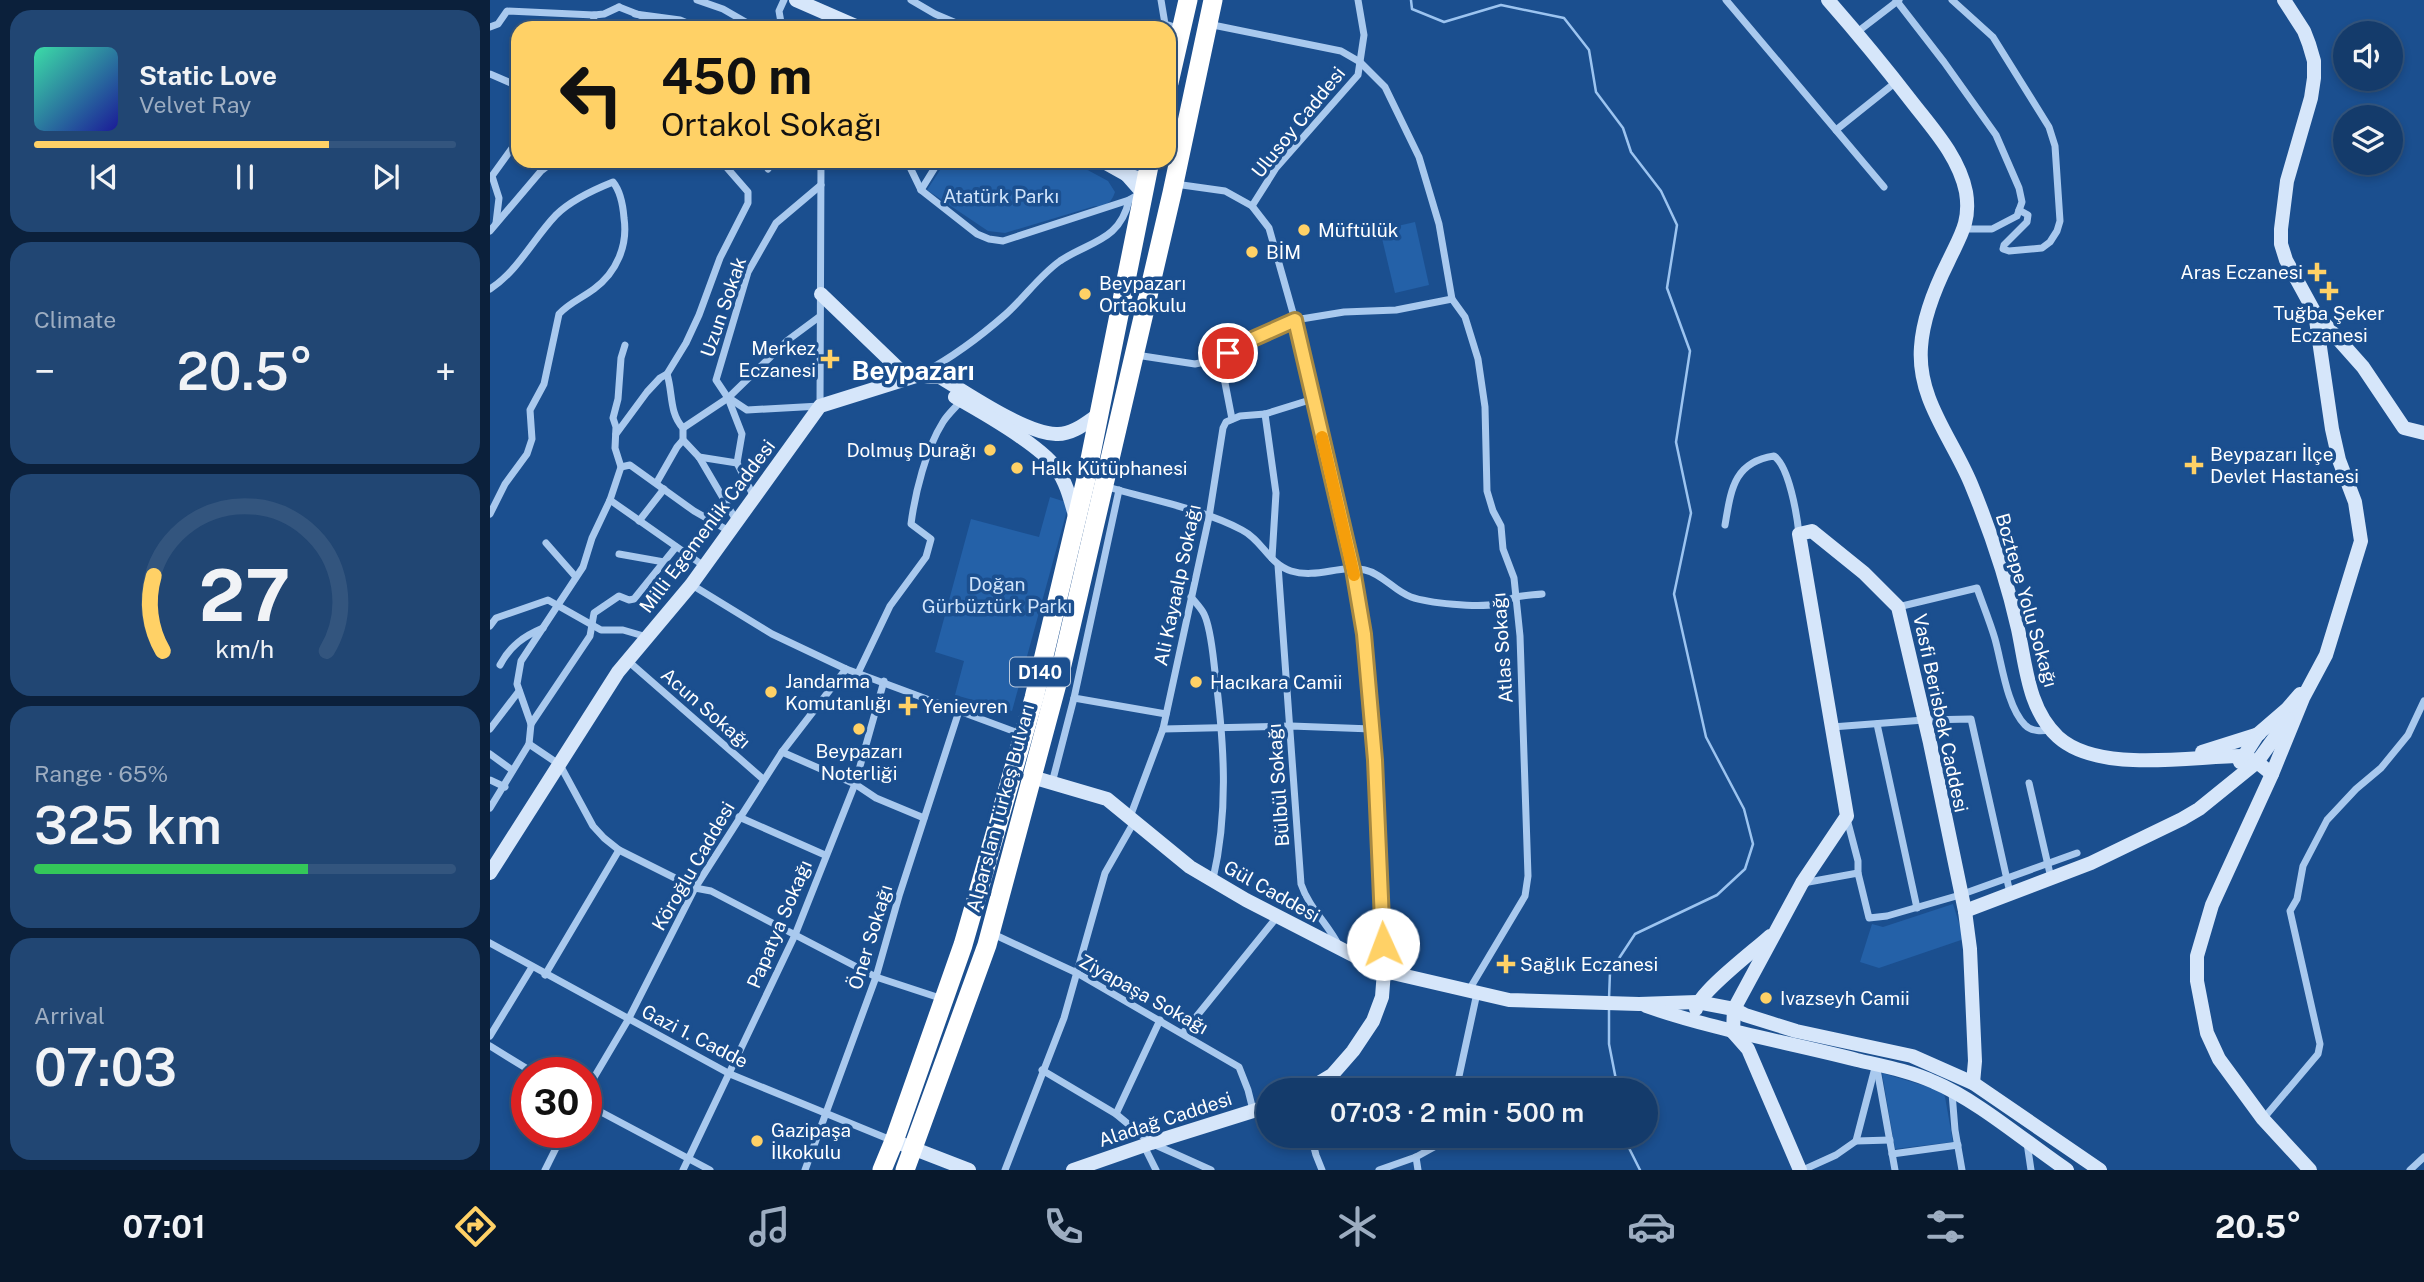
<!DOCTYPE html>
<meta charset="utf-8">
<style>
body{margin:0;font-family:"Public Sans",sans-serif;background:#214673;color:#f1f3f6;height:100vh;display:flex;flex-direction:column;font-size:26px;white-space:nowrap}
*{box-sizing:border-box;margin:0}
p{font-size:23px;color:#9dadc1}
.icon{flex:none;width:38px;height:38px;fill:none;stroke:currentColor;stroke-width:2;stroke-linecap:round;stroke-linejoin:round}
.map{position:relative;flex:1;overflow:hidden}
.panel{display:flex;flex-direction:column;gap:10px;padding:10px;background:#0b203b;width:490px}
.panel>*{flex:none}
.hud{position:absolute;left:21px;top:21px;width:665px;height:147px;border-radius:21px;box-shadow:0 4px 10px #0003,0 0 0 2px #33557e;background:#ffd166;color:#111;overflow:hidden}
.fabs{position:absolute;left:1843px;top:21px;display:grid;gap:14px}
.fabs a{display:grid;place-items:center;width:70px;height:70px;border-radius:50%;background:#143b6b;box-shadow:0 4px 10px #0003,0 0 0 2px #33557e;font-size:35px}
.speed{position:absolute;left:21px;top:1057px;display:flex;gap:14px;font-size:35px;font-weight:700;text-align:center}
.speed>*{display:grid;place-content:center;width:91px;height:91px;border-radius:50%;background:#143b6b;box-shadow:0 4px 10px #0003,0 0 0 2px #33557e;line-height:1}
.speed .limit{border:10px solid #d22;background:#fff;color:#111}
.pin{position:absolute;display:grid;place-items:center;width:60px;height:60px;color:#fff;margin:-30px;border:4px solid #fff;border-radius:50%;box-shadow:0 2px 7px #0007}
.me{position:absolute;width:77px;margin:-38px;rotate:358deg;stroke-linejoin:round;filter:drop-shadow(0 0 5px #0008)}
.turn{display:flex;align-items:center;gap:24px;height:147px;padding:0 35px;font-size:32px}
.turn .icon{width:91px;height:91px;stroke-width:2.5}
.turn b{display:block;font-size:49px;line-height:60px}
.big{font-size:52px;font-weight:600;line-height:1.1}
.panel .tile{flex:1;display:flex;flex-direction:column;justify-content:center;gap:10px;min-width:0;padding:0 24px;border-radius:21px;background:#214673}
.panel .dial{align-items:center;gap:0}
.dial svg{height:182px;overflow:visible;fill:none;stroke:#33557e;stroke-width:7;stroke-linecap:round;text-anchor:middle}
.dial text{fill:#f1f3f6;stroke:none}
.song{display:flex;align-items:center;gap:21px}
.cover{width:84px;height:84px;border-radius:10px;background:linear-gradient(135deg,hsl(160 70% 55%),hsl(240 70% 35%))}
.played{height:7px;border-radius:4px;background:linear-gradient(90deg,#ffd166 70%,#33557e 70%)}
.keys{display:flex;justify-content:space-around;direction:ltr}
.heat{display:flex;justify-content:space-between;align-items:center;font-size:38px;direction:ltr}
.charge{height:10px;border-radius:5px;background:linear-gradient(90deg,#34c759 65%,#33557e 0)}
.trip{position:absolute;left:766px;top:1078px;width:402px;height:70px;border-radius:35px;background:#143b6b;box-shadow:0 4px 10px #0003,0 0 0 2px #33557e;font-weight:600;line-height:70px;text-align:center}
.menu{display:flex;height:112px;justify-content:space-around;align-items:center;background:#08182b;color:#9dadc1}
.menu .icon{width:49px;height:49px}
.menu .on{color:#ffd166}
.menu b{font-size:32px;color:#f1f3f6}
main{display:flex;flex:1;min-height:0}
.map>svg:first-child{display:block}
.green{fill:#2461a8}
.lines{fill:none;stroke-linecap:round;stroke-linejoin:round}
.stream{stroke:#9cc4f0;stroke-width:2.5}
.street{stroke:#a9c9ee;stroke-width:7}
.secondary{stroke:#d6e6fa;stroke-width:14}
.highway{stroke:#fff;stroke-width:19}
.route-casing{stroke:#a68842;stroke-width:18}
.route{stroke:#ffd166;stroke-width:12}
.slow{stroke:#f59e0b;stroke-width:12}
.poi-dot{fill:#ffd166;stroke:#1b4f8f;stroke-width:2.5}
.labels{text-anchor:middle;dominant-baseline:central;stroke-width:7;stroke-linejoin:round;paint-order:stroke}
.shield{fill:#1b4f8f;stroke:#bbcadd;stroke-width:2}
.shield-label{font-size:18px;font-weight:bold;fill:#fff}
.street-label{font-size:19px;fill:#fff;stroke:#1b4f8f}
.park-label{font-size:19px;fill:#cfe3fa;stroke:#1b4f8f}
.poi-label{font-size:19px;fill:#fff;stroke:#1b4f8f;text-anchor:start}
.district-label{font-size:26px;font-weight:bold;fill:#fff;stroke:#1b4f8f}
</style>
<main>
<section class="panel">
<div class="tile">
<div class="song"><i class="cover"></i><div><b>Static Love</b><p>Velvet Ray</p></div></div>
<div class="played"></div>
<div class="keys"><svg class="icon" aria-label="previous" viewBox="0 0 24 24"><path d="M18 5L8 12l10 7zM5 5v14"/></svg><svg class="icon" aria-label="pause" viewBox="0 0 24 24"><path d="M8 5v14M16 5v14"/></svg><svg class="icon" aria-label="next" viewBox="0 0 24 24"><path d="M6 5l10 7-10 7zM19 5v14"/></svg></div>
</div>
<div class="tile"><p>Climate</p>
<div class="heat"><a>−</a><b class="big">20.5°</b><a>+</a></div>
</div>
<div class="tile dial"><svg viewBox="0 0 100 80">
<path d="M14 69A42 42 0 1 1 86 69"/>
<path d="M14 69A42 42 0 0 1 10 36" stroke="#ffd166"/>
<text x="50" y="56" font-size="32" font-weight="700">27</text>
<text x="50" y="72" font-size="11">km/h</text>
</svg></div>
<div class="tile"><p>Range · 65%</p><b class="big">325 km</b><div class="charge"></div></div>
<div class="tile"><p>Arrival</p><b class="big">07:03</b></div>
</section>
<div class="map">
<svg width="1934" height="1170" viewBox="0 0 1934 1170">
<rect width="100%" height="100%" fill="#1b4f8f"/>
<g class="green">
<path d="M456,161h125l37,20 7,11c-3,10 -10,16 -20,14l-90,27 -17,-2 -61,-41z"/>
<polygon points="925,222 939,285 905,293 890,230"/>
<polygon points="560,497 579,503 522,711 465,695 474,661 445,652 481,519 549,537"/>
<polygon points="1463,904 1474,939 1389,968 1370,962 1382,924 1393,927"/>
<polygon points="1392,1073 1452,1091 1455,1097 1463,1142 1405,1149"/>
</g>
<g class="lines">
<g class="stream">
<polyline points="921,0 922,9 954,22 1011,5 1074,18 1099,50 1106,92 1133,128 1141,152 1171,191 1187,225 1177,288 1200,351 1186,442 1201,513 1184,594 1216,737 1254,809 1263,844 1255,869 1227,895 1145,934 1120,972 1119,999"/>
<polyline points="1119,1009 1119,1044 1128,1090"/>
<polyline points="1136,1136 1138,1146 1150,1170"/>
</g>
<g class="street">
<polyline points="207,0 233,9 266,28"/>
<polyline points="421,0 445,14 478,28"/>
<polyline points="671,0 675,24 691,29"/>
<polyline points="1236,0 1394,187"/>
<polyline points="1406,0 1454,62 1506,135 1529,188 1532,202 1527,216 1502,229 1475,229"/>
<polyline points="1462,0 1503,37 1559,127 1565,146 1570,221 1567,231 1560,242 1552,248 1519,251 1513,249 1514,245 1537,222 1538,215 1529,210"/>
<polyline points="129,7 167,22 175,28"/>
<polyline points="145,14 190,20 209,28"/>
<polyline points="718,24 851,51 870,62 895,87 929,157 949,224 962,299 975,317 988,359 995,407 997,491 1003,511 1011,526 1013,549 1024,578 1030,636 1038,876 1035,896 979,990"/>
<polyline points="0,27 8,24 17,11 104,15 114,14 129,7"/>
<polyline points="103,28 104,15"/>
<polyline points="292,28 289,11 294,0"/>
<polyline points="1366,33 1409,0"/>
<polyline points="0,74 28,86"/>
<polyline points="1346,130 1406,82"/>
<polyline points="274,161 278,169"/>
<polyline points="417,161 431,190 487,234 499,239 513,241 639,200"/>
<polyline points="685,184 735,191 762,206 779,228 805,320 863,569 874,634 885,760 894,970"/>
<polyline points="431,190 449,161"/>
<polyline points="762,206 786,168 868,75 874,35 868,0"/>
<polyline points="6,223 9,198 2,176 28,140"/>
<polyline points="0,231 51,171 64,161"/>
<path d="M0,289c28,-18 43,-50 66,-74 15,-15 37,-25 57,-33 8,10 10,23 11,36 4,27 -7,54 -30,71 -12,9 -25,14 -35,25l-15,70 -14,26 2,29 -5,15 -22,30 -15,30"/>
<polyline points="646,355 705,364 724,360 758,341 805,320 854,312 906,310 962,299"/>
<polyline points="730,357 742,419"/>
<path d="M433,373c30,-16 58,-37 83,-59 19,-17 34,-39 54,-53 30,-20 60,-20 69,-61l12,-7"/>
<path d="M177,374c6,19 2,39 16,54v12l16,17 37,63"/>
<polyline points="239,398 257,410 330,406 331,161"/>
<polyline points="775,414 786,493 782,558"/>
<polyline points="193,428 238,398 298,340 329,317"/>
<polyline points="126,434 157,392 170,378 177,374 196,343 209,315 230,258 258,203 258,192 231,161"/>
<polyline points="209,457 247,463"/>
<polyline points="131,467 140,465 204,511 239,531"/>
<polyline points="167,482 187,447 193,440"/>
<path d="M615,486c45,14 95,22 137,44 20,10 27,34 49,41 26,8 50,-7 74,-1 18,4 29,21 46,27 17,6 67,11 85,7 6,-1 13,-5 20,-7 8,-2 18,-2 26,-3"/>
<polyline points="629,490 584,698 676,714"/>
<polyline points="264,497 247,463 252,434 238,398 226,380 258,272 286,223 331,185"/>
<polyline points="120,500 214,566"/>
<polyline points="149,521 174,489"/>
<path d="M1235,525c6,-34 8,-63 49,-69 15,10 23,59 25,78"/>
<polyline points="56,543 85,576"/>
<polyline points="129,554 174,562"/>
<path d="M788,565l23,319c8,24 27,40 38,62"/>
<polyline points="202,585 282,634 356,669 531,734"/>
<path d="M701,597c4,5 10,11 13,17 7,14 9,42 11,58 9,70 14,138 -2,207"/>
<path d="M1408,607l79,-19c6,17 13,34 18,51 7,25 12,68 30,86 7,7 17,6 26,5"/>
<polyline points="0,626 6,618 58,600 111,630 133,630 157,637"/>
<polyline points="138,661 273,779"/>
<path d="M10,665c10,-19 24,-29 43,-37"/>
<path d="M368,673l32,-67 36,-49 5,-18 -20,-15c4,-31 15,-75 32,-102 5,-8 12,-14 18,-21"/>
<polyline points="41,724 27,684 31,661 93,567 102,538 120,500 131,467 125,448 126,427 123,418 128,399 131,358 135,345"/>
<polyline points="1387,724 1427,908"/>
<polyline points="1342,727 1434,720 1481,719 1520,893"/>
<polyline points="0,729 29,691"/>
<polyline points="673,729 801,726 882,729"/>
<polyline points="39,744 70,765 103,826 114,838 129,850 205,888 221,891 386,977 453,999"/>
<polyline points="292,752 365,784 386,798 434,818"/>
<polyline points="0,754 22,770"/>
<polyline points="0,780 15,787"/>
<polyline points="562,783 584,698"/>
<polyline points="1539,783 1561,878"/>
<polyline points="0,808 39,744 41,724 100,636 104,613 129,596 139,600 144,599 186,547"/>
<polyline points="249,817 335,855"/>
<polyline points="640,817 673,729 719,517 733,428 736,422 750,416 775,414 823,399"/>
<polyline points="1357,819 1368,861 1368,873"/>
<polyline points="1313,883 1368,873 1379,918 1397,916 1470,895 1587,853"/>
<polyline points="501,933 587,973 749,1067 758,1090 763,1110"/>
<polyline points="0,943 240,1074 401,1140"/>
<polyline points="55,975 129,850"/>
<polyline points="693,1033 787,917"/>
<polyline points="0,1036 42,967"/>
<polyline points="0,1046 44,1073"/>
<polyline points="1387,1069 1405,1170"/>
<polyline points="552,1070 626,1114 661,1143 721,1170"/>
<polyline points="966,1090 987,993"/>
<polyline points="96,1091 138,1020 205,888 292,752 356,669"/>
<polyline points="1462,1093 1465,1130 1472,1170"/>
<polyline points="96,1104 220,1170"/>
<polyline points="626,1114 670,1020"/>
<polyline points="1773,1119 1828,1054 1830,1044 1800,911 1807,899 1813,866 1837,820 1866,789 1891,768 1918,735 1934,701"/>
<polyline points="821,1136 826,1155 832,1170"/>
<polyline points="1366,1141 1400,1140"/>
<polyline points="1537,1143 1541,1170"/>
<polyline points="654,1146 666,1170"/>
<polyline points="1402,1154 1468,1145"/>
<polyline points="926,1157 928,1170"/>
<polyline points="55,1170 74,1132"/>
<polyline points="193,1170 305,935 365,784 394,681"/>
<polyline points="315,1170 386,977 409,896 469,711"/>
<polyline points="515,1170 574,1018 615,873 644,822"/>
<polyline points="889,1170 926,1157 955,1141 956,1136"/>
<polyline points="1313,1170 1346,1155 1366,1141 1386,1064"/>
<polyline points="1920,1170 1934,1157"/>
</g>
<g class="secondary">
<polyline points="306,0 370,28"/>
<path d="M1338,0c29,33 57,67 84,102 21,27 47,55 54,90 5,30 -6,44 -18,70 -13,26 -25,55 -27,85 -4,52 31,91 50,137 19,46 36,96 47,145 8,37 10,80 40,108 41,37 133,19 185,19l14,6 15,12"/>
<polyline points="1794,0 1814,31 1819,44 1824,61 1824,78 1821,98 1797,181 1791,229 1791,244 1796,260 1825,313 1842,429 1849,460 1865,502 1871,541 1836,655 1813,698 1782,774 1722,905 1707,956 1707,981 1717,1033 1729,1059 1773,1119 1820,1170"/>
<polyline points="612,161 637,175"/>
<polyline points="652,192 637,175 655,180"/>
<path d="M331,294l80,77 28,6h11c28,17 85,56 116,57 16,1 30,-11 43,-20"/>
<polyline points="1825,313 1873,367 1914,428 1934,433"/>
<path d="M465,397c25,14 86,49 101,71 11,15 15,34 20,51"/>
<polyline points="1712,752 1769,734"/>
<polyline points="1750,762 1768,734 1797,709 1810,694"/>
<polyline points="542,777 617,799 700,867 756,900 894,971 1019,1000 1149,1004 1207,1002 1244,1009 1255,1015 1306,1031 1422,1056 1483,1083 1610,1170"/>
<polyline points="0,873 128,672 201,585 330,406 429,375"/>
<polyline points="1475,911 1601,863 1692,819 1709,809 1767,762 1798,719"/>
<path d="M1156,1006c69,24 141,36 211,54 26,6 53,11 77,22 43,18 93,61 133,88"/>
<path d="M1206,1009c3,-17 59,-59 74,-73"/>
<polyline points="1243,1032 1244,1009 1312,883 1357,816 1309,534 1322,531 1374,573 1408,607 1440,743 1475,911 1480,949 1485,1061 1483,1083"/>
<polyline points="1243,1032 1258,1049 1310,1170"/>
<polyline points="817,1090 842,1075 863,1051 883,1021 892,997 894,971"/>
<polyline points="404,1141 479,1170"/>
<polyline points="583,1170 661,1143 779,1106"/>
</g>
<g class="highway">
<polyline points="679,83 698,0"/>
<polyline points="392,1170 404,1141 473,945 544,698 596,479 660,161"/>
<polyline points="415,1170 497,945 571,669 682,193 723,0"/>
</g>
</g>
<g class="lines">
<g class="route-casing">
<polyline id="route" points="738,353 758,341 805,320 863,569 874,634 885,760 893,944"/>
</g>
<use href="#route" class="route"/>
<polyline class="slow" points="832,437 864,575"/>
</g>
<g class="poi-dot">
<circle cx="814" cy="230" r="7"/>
<circle cx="762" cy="252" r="7"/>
<path d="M1823.5 261.5h7v7h7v7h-7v7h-7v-7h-7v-7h7z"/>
<path d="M1835.5 280.5h7v7h7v7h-7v7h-7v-7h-7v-7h7z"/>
<circle cx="595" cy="294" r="7"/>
<path d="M336.5 348.5h7v7h7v7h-7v7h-7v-7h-7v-7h7z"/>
<circle cx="500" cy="450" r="7"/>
<path d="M1700.5 454.5h7v7h7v7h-7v7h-7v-7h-7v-7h7z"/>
<circle cx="527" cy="468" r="7"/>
<circle cx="706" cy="682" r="7"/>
<circle cx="281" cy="692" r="7"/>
<path d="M414.5 695.5h7v7h7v7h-7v7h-7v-7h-7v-7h7z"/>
<circle cx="369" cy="729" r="7"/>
<path d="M1012.5 953.5h7v7h7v7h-7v7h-7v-7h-7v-7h7z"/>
<circle cx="1276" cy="998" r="7"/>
<circle cx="267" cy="1141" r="7"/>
</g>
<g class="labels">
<rect class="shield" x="520" y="657.5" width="60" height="29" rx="5"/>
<g class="shield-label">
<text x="550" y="672">D140</text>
</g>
<g class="street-label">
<text transform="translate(808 122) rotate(-51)">Ulusoy Caddesi</text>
<text transform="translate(233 307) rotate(-71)">Uzun Sokak</text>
<text transform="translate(217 526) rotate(-53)">Milli Egemenlik Caddesi</text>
<text transform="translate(687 585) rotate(-78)">Ali Kayaalp Sokağı</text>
<text transform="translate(1537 600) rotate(74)">Boztepe Yolu Sokağı</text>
<text transform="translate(1012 648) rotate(-94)">Atlas Sokağı</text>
<text transform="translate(216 708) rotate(41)">Acun Sokağı</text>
<text transform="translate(1451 713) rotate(78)">Vasfi Berisbek Caddesi</text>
<text transform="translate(788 785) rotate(-94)">Bülbül Sokağı</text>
<text transform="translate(510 808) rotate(-75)">Alparslan Türkeş Bulvarı</text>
<text transform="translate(203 866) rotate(-60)">Köroğlu Caddesi</text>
<text transform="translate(782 891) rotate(29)">Gül Caddesi</text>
<text transform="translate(289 924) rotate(-67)">Papatya Sokağı</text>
<text transform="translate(380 937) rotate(-73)">Öner Sokağı</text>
<text transform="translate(654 994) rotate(29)">Ziyapaşa Sokağı</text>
<text transform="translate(205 1036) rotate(27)">Gazi 1. Cadde</text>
<text transform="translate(675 1119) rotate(-18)">Aladağ Caddesi</text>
</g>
<g class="park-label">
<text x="511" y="196">Atatürk Parkı</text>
<text x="507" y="584">Doğan<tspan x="507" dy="22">Gürbüztürk Parkı</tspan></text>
</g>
<g class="poi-label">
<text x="828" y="230">Müftülük</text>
<text x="776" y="252">BİM</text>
<text x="1813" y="272" text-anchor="end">Aras Eczanesi</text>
<text x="609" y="283">Beypazarı<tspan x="609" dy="22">Ortaokulu</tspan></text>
<text x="1839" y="313" text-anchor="middle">Tuğba Şeker<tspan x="1839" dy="22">Eczanesi</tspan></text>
<text x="326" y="348" text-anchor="end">Merkez<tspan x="326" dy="22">Eczanesi</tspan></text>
<text x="486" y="450" text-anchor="end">Dolmuş Durağı</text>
<text x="1720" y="454">Beypazarı İlçe<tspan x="1720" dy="22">Devlet Hastanesi</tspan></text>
<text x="541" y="468">Halk Kütüphanesi</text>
<text x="295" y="681">Jandarma<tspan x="295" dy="22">Komutanlığı</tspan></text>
<text x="720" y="682">Hacıkara Camii</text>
<text x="432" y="706">Yenievren</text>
<text x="369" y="751" text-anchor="middle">Beypazarı<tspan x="369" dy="22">Noterliği</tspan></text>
<text x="1030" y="964">Sağlık Eczanesi</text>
<text x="1290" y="998">Ivazseyh Camii</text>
<text x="281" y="1130">Gazipaşa<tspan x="281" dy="22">İlkokulu</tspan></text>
</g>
<g class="district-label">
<text x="423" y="370">Beypazarı</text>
</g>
</g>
</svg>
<div class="fabs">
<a><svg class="icon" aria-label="sound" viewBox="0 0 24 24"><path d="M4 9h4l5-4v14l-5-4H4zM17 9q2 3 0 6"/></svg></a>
<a><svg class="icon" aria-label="layers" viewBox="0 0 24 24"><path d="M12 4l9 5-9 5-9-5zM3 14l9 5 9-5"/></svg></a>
</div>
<div class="speed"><div class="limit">30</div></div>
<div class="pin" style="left:738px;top:353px;background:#d93025"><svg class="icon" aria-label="arrive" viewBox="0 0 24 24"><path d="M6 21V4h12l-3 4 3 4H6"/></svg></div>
<svg class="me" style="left:893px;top:944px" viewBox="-20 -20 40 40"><circle r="19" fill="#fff"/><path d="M0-13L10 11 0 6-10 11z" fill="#ffd166"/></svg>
<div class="trip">07:03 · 2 min · 500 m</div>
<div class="hud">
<div class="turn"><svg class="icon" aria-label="left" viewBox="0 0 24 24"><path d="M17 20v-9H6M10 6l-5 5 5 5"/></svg><div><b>450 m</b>Ortakol Sokağı</div></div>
</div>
</div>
</main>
<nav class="menu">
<b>07:01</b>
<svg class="icon on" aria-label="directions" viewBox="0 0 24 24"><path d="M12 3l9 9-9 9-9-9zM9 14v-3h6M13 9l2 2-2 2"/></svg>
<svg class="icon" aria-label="music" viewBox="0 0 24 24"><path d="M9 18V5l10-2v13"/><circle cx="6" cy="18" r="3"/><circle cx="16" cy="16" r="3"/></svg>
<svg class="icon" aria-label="phone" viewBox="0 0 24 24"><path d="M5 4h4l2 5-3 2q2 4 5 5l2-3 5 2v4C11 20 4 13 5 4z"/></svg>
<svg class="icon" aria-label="climate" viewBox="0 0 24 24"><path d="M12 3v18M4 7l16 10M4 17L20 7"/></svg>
<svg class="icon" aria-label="car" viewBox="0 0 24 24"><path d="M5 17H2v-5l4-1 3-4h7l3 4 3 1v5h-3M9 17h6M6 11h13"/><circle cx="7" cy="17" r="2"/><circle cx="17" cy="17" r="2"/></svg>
<svg class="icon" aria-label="filters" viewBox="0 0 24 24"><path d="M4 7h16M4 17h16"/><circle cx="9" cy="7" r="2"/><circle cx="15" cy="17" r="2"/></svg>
<b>20.5°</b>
</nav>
